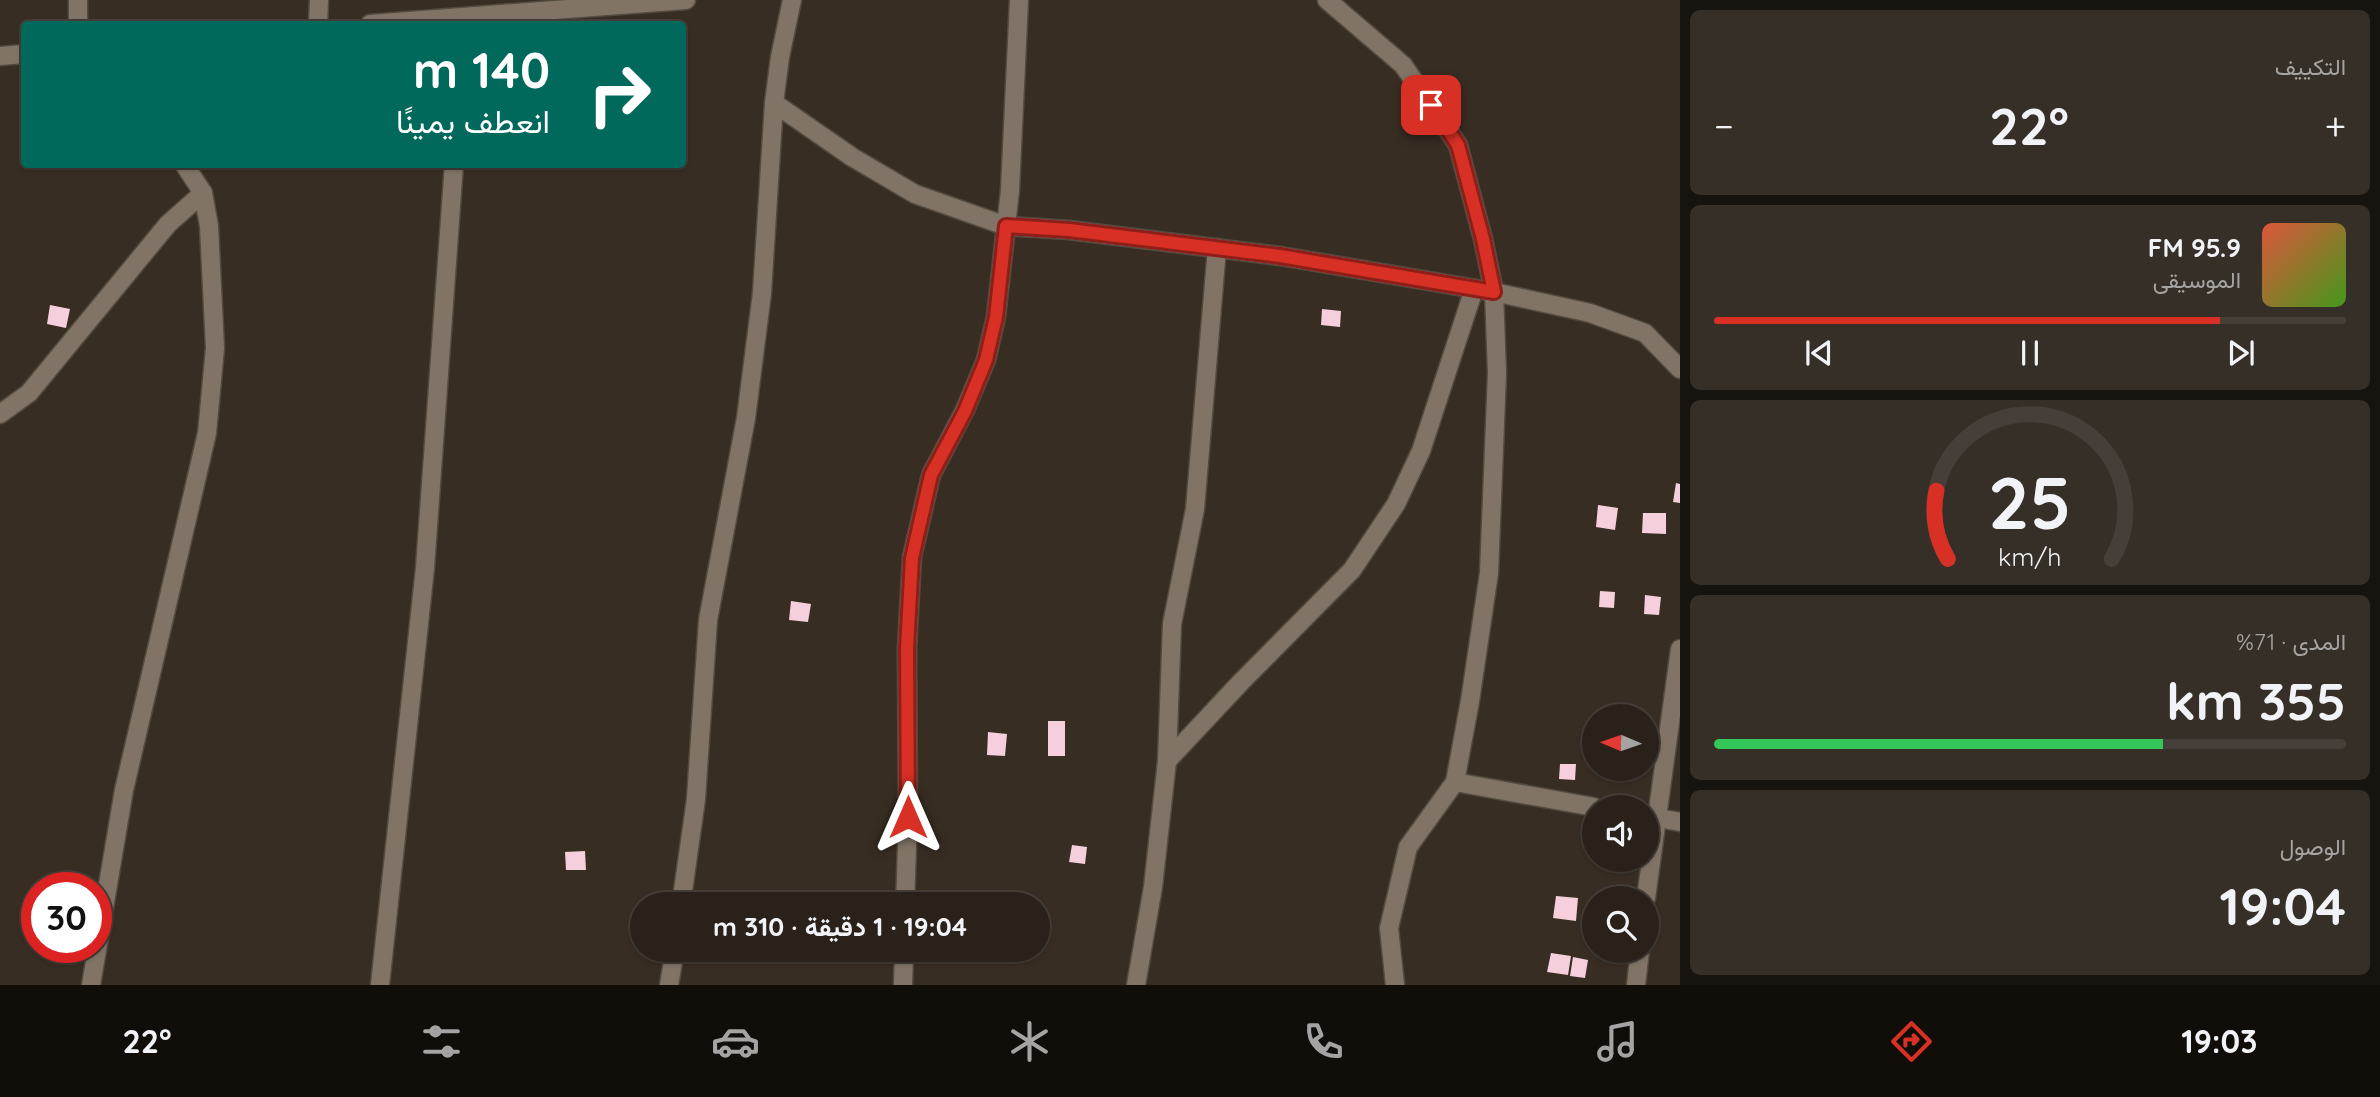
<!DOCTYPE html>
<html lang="ar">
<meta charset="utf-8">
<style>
body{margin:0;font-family:Quicksand,Vazirmatn,sans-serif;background:#362f27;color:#f1f3f6;direction:rtl;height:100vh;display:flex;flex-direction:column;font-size:26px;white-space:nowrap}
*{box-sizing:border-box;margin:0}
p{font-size:23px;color:#a5a4a2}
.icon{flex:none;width:38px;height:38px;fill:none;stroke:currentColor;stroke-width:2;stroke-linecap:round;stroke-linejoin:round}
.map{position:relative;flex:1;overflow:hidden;direction:ltr}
.drawer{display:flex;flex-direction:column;gap:10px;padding:10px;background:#17130e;width:700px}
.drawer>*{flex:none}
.banner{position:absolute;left:21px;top:21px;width:665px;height:147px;border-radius:7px;box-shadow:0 2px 5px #0004,0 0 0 2px #463f39;direction:rtl;background:#00695c;color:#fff;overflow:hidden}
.needle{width:46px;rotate:272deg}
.buttons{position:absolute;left:1582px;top:704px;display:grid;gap:14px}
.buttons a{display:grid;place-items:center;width:77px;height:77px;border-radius:50%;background:#2a221a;box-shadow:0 2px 5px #0004,0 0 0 2px #463f39;font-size:35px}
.speed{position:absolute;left:21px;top:872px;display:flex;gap:14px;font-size:35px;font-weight:700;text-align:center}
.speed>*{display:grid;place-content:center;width:91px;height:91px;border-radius:50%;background:#2a221a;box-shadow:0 2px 5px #0004,0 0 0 2px #463f39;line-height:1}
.speed .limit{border:10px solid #d22;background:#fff;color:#111}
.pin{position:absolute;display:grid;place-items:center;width:60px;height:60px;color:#fff;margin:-30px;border-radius:14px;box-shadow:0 4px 10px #0006}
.me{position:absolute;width:77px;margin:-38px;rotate:0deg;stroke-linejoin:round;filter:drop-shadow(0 0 5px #0008)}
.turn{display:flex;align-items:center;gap:24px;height:147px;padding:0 21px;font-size:32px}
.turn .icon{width:91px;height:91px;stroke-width:2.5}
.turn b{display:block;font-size:49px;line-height:60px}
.big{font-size:52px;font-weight:700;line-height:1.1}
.drawer .tile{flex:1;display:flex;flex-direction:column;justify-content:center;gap:10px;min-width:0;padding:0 24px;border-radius:10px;background:#362f27}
.drawer .dial{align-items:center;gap:0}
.dial svg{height:182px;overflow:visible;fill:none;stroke:#463f39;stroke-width:7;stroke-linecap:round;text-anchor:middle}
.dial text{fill:#f1f3f6;stroke:none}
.song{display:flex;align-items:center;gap:21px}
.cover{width:84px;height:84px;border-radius:10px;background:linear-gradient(135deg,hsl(10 70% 55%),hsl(100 70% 35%))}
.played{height:7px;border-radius:4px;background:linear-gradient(90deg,#d93025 80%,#463f39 80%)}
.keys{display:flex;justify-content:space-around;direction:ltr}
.heat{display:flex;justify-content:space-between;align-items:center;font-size:38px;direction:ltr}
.charge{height:10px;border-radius:5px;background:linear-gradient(90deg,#34c759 71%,#463f39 0)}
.trip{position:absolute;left:630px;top:892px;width:420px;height:70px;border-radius:35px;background:#2a221a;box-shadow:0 2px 5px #0004,0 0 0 2px #463f39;font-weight:700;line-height:70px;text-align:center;direction:rtl}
.tab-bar{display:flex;height:112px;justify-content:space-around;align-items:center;background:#110e0a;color:#a5a4a2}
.tab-bar .icon{width:49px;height:49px}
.tab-bar .on{color:#d93025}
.tab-bar b{font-size:32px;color:#f1f3f6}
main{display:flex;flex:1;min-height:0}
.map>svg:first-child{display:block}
.building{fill:#f5d0dc}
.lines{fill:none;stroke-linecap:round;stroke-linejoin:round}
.minor-casing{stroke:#534a40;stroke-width:21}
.minor{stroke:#817467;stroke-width:18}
.route-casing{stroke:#8d1f18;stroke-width:18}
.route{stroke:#d93025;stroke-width:12}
</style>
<main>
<section class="drawer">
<div class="tile"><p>التكييف</p>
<div class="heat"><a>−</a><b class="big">22°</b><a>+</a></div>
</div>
<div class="tile">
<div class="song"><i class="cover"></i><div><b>95.9 FM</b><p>الموسيقى</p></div></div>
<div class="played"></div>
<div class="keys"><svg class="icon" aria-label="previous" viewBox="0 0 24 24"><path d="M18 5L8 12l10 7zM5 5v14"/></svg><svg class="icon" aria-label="pause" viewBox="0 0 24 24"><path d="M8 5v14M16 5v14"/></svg><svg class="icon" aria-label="next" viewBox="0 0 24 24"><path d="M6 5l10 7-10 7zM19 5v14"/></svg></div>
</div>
<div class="tile dial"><svg viewBox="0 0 100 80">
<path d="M14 69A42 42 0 1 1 86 69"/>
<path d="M14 69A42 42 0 0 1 9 39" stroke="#d93025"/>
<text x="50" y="56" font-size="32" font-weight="700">25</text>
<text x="50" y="72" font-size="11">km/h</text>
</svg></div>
<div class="tile"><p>المدى · 71%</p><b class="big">355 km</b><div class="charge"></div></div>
<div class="tile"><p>الوصول</p><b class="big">19:04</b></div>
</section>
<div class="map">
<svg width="1680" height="985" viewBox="0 0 1680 985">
<rect width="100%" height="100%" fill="#382d22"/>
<g class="building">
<polygon points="50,305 70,309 66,328 47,324"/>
<polygon points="1322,309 1341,311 1340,327 1321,325"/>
<polygon points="1676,483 1680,484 1680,503 1673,502"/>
<polygon points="1598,505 1618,508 1615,530 1596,527"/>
<polygon points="1643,513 1666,513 1666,534 1642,533"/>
<polygon points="1600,591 1615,592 1614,608 1599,607"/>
<polygon points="1645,595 1661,597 1659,615 1644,614"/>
<polygon points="791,601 811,604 808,622 789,620"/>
<rect x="1048" y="721" width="17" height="35"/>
<polygon points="988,732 1007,734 1005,756 987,755"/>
<polygon points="1560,764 1576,764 1575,780 1559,779"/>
<polygon points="1072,845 1087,847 1085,864 1069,862"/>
<polygon points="585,851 586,870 566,870 565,852"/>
<polygon points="1556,896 1578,898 1576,921 1553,918"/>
<polygon points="1551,953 1571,956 1568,975 1547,972"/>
<polygon points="1573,957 1588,960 1585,978 1570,976"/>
</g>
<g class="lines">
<g class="minor-casing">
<g id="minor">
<polyline points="1327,0 1403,65 1458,145 1483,239 1494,292 1497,373 1489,573 1470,701 1455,782 1408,847 1389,928 1395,985"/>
<polyline points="78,24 78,0"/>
<polyline points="318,24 319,0"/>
<polyline points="370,24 686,0"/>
<polyline points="0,56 24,54"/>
<polyline points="774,103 852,157 915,194 1006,226 1069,230 1280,256 1494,292 1590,313 1645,333 1680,369"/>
<polyline points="0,414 29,393 168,224 203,193"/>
<polyline points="1167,761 1241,682 1352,570 1396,504 1421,451 1474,289"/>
<polyline points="1455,782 1594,807"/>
<polyline points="1647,816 1680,822"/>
<polyline points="1646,898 1680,649"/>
<polyline points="681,905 696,799 708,620 746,418 762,293 774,103 780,57 792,0"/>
<polyline points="905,905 908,817 907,648 912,557 931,475 965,410 986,360 996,317 1010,190 1019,0"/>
<polyline points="91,985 124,790 207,433 215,348 209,226 203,193 184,164"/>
<polyline points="380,985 425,568 454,164"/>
<polyline points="669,985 675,950"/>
<polyline points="903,985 904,950"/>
<polyline points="1136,985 1153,887 1167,761 1172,624 1195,509 1217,248"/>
<polyline points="1636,985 1640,950"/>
</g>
</g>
<use href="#minor" class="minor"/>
</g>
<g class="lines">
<g class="route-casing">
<polyline id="route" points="908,817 907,648 912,558 931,475 965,411 986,360 996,317 1006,226 1069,230 1280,256 1494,292 1483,239 1458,145 1431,105"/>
</g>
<use href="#route" class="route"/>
</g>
</svg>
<div class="buttons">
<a><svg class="needle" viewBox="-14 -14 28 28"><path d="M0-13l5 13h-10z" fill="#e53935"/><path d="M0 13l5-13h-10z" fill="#a5a4a2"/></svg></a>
<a><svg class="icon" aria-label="sound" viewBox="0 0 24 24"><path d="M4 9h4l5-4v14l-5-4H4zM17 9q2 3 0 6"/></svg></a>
<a><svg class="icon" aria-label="search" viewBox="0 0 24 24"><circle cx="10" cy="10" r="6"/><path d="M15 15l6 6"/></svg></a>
</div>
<div class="speed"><div class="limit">30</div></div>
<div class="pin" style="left:1431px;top:105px;background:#d93025"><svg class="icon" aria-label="arrive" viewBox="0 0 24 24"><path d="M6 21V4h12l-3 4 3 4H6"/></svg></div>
<svg class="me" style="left:908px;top:817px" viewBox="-20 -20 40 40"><path d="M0-17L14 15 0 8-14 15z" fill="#d93025" stroke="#fff" stroke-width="4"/></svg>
<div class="trip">19:04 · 1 دقيقة · 310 m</div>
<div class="banner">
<div class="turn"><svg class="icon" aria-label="right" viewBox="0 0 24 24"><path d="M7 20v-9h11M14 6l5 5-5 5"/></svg><div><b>140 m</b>انعطف يمينًا</div></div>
</div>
</div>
</main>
<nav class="tab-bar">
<b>19:03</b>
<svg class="icon on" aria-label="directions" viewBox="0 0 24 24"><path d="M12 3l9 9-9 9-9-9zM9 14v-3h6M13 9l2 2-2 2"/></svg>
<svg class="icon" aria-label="music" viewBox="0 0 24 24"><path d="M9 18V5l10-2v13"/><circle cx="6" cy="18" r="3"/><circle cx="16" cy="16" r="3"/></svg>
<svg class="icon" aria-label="phone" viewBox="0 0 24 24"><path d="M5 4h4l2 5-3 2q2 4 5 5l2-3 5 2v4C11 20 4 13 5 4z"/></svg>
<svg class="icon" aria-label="climate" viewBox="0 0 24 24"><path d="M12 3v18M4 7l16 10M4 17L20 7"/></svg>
<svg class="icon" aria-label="car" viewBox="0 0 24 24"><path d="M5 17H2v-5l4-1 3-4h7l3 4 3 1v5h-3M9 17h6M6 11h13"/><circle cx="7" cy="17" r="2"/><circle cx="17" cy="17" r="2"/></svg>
<svg class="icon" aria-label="filters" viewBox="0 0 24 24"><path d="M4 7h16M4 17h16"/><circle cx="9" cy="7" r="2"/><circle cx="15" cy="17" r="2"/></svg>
<b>22°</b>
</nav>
